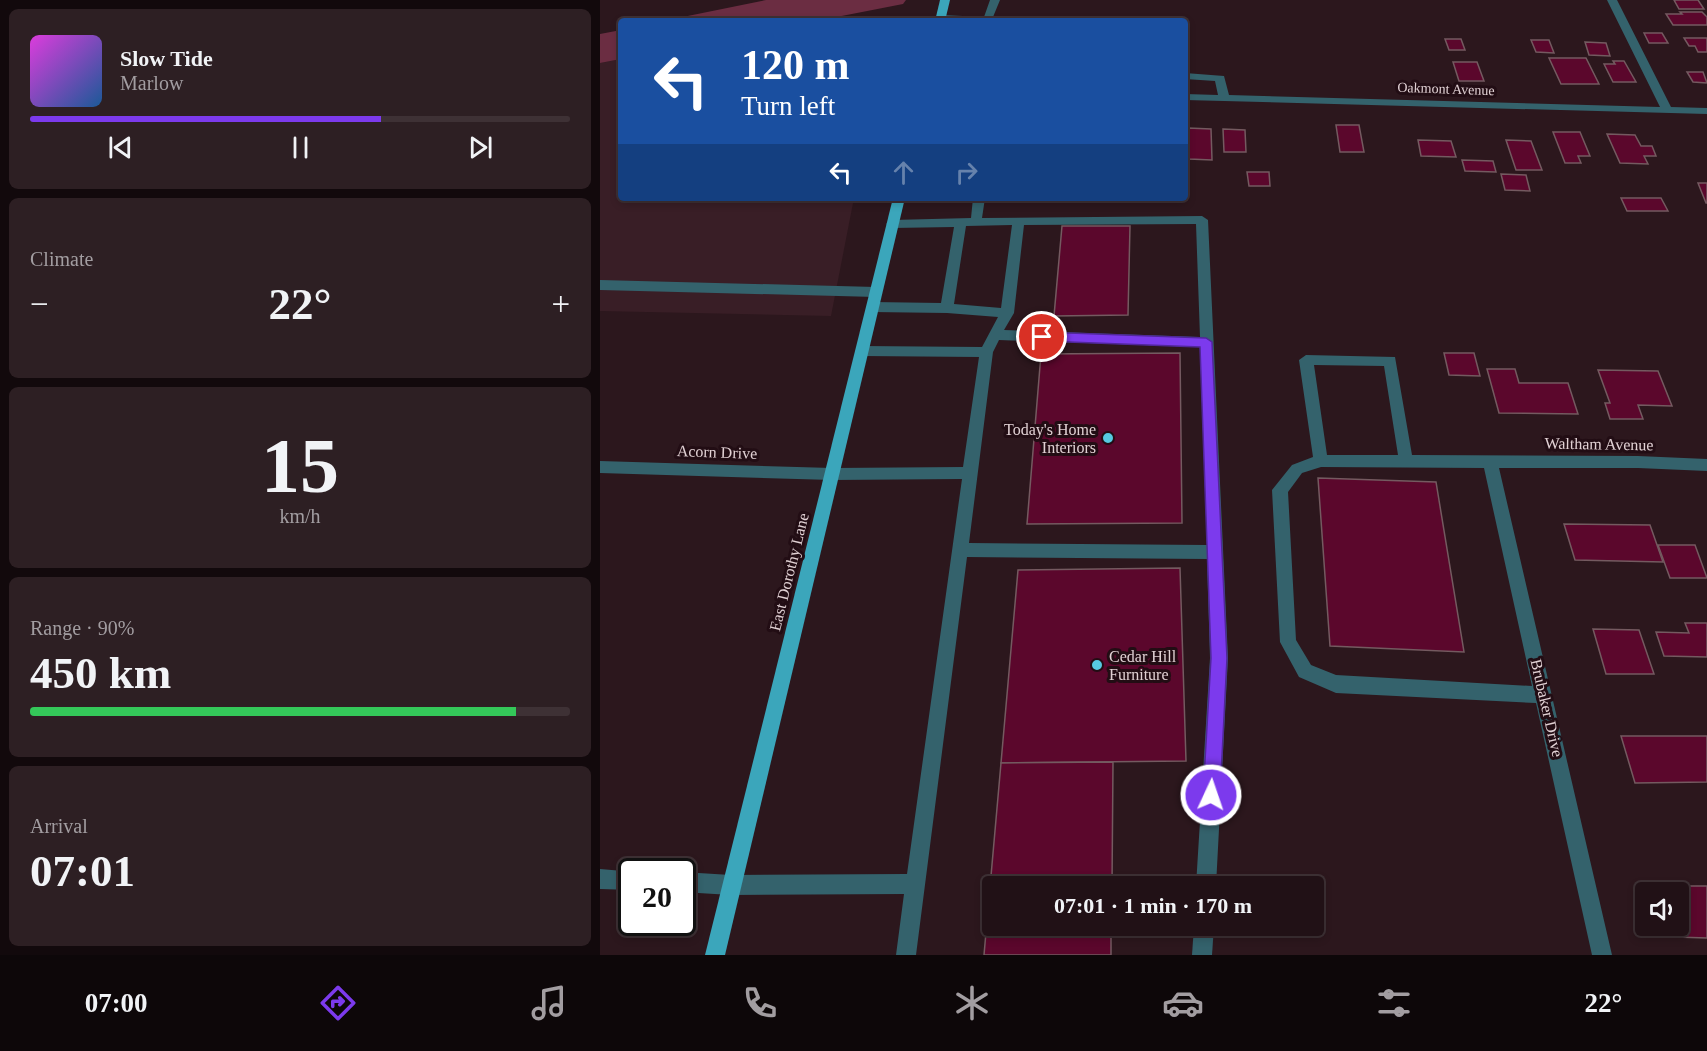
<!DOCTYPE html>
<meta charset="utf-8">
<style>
body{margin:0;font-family:Georgia,serif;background:#2d1f23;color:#f1f3f6;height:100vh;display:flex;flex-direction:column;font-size:22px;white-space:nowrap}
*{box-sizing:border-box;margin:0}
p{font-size:20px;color:#a29da1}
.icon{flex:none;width:33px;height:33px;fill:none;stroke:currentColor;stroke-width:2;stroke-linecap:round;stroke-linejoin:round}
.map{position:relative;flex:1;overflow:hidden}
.drawer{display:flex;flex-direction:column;gap:9px;padding:9px;background:#12090c;width:600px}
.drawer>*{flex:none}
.guide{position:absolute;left:18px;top:18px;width:570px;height:183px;border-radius:6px;box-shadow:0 3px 9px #0003,0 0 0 2px #3e3135;background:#1a4fa0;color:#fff;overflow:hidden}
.buttons{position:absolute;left:1035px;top:882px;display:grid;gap:12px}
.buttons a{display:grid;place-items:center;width:54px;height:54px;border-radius:6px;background:#211116;box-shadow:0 3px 9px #0003,0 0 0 2px #3e3135;font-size:30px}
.speed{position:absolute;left:18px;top:858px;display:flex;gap:12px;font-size:30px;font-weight:700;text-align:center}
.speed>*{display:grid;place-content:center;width:78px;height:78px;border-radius:50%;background:#211116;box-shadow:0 3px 9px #0003,0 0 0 2px #3e3135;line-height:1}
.speed .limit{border:3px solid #111;border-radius:9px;background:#fff;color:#111}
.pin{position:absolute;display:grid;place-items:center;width:51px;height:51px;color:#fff;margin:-26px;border:3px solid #fff;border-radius:50%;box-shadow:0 2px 6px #0007}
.me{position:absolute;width:66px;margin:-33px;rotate:3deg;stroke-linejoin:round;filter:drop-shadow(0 0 4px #0008)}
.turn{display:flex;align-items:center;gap:21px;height:126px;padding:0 24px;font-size:27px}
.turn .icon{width:78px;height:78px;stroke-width:2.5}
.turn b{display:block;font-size:42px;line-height:51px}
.lanes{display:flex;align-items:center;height:57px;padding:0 24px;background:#0003;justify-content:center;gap:30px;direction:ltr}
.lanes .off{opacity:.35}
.big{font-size:45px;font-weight:600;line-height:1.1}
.drawer .card{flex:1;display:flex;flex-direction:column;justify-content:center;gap:9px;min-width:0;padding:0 21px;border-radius:9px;background:#2d1f23}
.drawer .dial{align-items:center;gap:0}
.dial b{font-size:78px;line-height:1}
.song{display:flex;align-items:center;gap:18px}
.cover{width:72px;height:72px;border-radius:9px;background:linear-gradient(135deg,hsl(300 70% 55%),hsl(210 70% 35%))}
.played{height:6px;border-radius:3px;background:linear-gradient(90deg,#7c3aed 65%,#3e3135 65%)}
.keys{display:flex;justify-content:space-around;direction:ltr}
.heat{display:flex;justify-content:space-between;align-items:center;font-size:33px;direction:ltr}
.charge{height:9px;border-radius:4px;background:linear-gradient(90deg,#34c759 90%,#3e3135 0)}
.trip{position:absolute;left:382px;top:876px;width:342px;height:60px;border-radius:6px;background:#211116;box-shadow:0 3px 9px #0003,0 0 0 2px #3e3135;font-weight:600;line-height:60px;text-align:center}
.tab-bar{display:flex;height:96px;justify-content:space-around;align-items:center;background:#0d0709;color:#a29da1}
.tab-bar .icon{width:42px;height:42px}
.tab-bar .on{color:#7c3aed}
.tab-bar b{font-size:27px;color:#f1f3f6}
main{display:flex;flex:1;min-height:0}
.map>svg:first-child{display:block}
.built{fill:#391e26}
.green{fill:#6b2d42}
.building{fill:#5b072c;stroke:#745a60;stroke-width:1.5}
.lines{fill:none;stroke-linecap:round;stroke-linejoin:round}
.minor{fill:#34626c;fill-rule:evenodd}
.major{fill:#3ba6bb;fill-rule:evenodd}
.route{fill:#7c3aed;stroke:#51269a;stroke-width:1.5}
.poi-dot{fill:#56c9e1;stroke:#220d14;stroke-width:2}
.labels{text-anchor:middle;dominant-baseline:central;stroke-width:6;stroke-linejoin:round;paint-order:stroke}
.far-street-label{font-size:14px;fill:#e1d1d4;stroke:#220d14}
.poi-label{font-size:16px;fill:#e1d1d4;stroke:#220d14;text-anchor:end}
.street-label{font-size:16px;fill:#e1d1d4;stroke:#220d14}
</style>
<main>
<section class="drawer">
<div class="card">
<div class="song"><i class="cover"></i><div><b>Slow Tide</b><p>Marlow</p></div></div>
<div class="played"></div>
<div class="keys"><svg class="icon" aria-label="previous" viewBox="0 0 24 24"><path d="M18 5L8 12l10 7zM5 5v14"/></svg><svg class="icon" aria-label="pause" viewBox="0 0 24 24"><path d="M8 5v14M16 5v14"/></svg><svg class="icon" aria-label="next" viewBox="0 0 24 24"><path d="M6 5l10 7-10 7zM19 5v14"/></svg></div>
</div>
<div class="card"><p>Climate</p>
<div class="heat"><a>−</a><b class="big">22°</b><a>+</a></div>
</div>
<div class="card dial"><b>15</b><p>km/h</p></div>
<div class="card"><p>Range · 90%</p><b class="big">450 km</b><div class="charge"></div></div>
<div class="card"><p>Arrival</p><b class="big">07:01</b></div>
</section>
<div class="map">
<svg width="1107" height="955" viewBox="0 0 1107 955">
<rect width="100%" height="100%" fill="#2c171d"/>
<polygon class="built" points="21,59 21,198 254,198 231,316 0,311 0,63"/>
<g class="green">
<polygon points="166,0 306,0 303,4 216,21 63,21"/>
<polygon points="21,30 21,59 0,63 0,34"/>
</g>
<g class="building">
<polygon points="1074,0 1098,0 1104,9 1079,9"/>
<polygon points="1080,12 1102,12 1107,17 1107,25 1073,25 1066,14 1082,14"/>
<polygon points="1044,33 1062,33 1068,43 1049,43"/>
<polygon points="1084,38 1107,38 1107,52 1098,52 1095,46 1089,46"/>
<polygon points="845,39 861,39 865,50 849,50"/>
<polygon points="931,40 949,40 954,53 936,52"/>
<polygon points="985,42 1006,43 1010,56 989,55"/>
<polygon points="949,58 986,58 999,84 961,84"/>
<polygon points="1013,61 1024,61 1036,82 1013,82 1004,64 1015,64"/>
<polygon points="853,62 877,62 884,81 859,81"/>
<polygon points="1087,72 1103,72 1107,83 1093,82"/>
<polygon points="736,125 759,125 764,152 740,152"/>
<polygon points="588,128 611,129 612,160 589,159"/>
<polygon points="623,129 645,130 646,152 624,152"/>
<polygon points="953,132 980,132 990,156 978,156 981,163 965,163"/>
<polygon points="1007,134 1035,135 1041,146 1052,146 1056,156 1044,156 1048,164 1020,163"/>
<polygon points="818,140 851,141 856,157 821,156"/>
<polygon points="906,140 931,141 942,170 916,170"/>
<polygon points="862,160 893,161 896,172 865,171"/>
<polygon points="647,172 669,172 670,186 649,186"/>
<polygon points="901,174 926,175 930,191 905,190"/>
<polygon points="1098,183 1107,183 1107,203 1106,203"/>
<polygon points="1021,198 1061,198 1068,211 1027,211"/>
<polygon points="462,226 530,226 528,315 454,316"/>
<polygon points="580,353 582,523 427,524 441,354"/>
<polygon points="844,353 874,353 880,376 849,375"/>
<polygon points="887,369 915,369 919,383 968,383 978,414 899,413"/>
<polygon points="998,370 1058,371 1072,406 1038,405 1043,419 1010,419 1005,403 1010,403"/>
<polygon points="718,478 836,482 864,652 730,646"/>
<polygon points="964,524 1050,525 1063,562 975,560"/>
<polygon points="1058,545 1095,545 1107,578 1070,578"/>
<polygon points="580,568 586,761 401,763 418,570"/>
<polygon points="1085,623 1107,623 1107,657 1064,656 1056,632 1089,633"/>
<polygon points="993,629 1039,630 1054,674 1006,674"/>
<polygon points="1021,736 1107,736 1107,782 1035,783"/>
<polygon points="513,762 512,886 393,886 393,926 511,926 511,955 384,955 401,763"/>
<polygon points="1061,886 1107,886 1107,938 1076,937 1073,926 1078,926 1078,892 1063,892"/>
</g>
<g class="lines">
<g class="minor">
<polygon points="390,0 400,0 393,17 410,18 415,21 344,21 336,18 341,15 384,17"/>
<polygon points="1007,0 1017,0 1071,107 1107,108 1107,114 585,100 585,94 618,95 615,81 585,79 585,73 624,76 629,95 1060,107"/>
<path d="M373,198h12l-3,20 220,-2 6,4 20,438 -12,228h-20l14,-228 -3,-99 -240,-2 -51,398h-20l8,-61 -173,1 -49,-3v-20l49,3 176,-1 55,-395 -130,1 -232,-7v-12l232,7 131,-1 16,-110 -117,-1 -7,-5 7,-5 120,1 16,-30 -51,-4 -75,-1 -6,-5 6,-5 69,1 13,-76 -62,1 -6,-4 6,-4 79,-2zM596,224l4,113 -196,-7 10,-17 10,-88zM412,225l-11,83 -47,-4 12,-78zM399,340l201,7 7,198 -238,-2 24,-191z"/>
<polygon points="0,280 276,287 282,292 276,297 0,290"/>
<path d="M706,355l89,2 17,98 226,1 69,3v12l-69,-3h-139l113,487h-20l-56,-252 -200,-10 -37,-16 -19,-35 -8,-152 20,-25 21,-8 -14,-97zM714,365l70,1 14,89h-71zM721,467l163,1 48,218 -196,-11 -25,-10 -15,-25 -8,-148 14,-19z"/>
<polygon points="0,869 35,872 32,872 32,890 0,889"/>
<polygon points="594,926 614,926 612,955 592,955"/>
</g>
<g class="major">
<polygon points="340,0 350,0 345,21 335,21"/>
<polygon points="293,198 305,198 125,955 105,955"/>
</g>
</g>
<polygon class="route" points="442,332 606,338 612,342 627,658 620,795 617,801 611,804 605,801 603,795 611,658 600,347 442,341 436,337"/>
<g class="poi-dot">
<circle cx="508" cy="438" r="6"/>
<circle cx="497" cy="665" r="6"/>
</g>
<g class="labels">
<g class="far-street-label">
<text transform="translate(846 89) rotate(2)">Oakmont Avenue</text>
</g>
<g class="poi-label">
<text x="496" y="429">Today's Home<tspan x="496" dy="18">Interiors</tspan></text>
<text x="509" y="656" text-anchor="start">Cedar Hill<tspan x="509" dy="18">Furniture</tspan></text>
</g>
<g class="street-label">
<text transform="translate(999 444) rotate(1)">Waltham Avenue</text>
<text transform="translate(117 452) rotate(2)">Acorn Drive</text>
<text transform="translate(189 572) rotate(-76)">East Dorothy Lane</text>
<text transform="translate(947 708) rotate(77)">Brubaker Drive</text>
</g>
</g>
</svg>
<div class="buttons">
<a><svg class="icon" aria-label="sound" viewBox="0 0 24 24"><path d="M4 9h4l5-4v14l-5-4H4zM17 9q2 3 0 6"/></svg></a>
</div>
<div class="speed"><div class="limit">20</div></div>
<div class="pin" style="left:442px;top:337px;background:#d93025"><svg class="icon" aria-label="arrive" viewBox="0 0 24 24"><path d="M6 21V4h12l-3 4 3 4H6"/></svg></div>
<svg class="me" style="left:611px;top:795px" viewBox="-20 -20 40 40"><circle r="17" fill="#7c3aed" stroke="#fff" stroke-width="3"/><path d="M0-11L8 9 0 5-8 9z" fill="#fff"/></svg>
<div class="trip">07:01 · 1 min · 170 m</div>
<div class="guide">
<div class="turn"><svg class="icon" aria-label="left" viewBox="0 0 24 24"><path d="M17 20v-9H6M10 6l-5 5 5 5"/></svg><div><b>120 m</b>Turn left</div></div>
<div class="lanes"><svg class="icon" aria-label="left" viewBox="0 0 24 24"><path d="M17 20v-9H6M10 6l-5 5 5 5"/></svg><svg class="icon off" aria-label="ahead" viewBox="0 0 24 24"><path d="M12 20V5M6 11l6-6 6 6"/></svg><svg class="icon off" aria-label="right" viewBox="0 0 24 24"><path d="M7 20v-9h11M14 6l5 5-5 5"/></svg></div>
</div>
</div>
</main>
<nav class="tab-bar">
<b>07:00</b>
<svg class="icon on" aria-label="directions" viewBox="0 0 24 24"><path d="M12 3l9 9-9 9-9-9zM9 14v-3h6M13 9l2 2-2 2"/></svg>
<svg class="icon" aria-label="music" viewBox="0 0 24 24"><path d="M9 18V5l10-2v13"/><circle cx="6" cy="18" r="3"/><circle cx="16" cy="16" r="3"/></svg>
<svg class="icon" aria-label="phone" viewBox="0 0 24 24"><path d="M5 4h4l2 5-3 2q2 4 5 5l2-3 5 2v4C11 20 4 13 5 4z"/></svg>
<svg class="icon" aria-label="climate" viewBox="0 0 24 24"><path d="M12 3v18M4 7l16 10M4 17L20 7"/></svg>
<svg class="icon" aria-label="car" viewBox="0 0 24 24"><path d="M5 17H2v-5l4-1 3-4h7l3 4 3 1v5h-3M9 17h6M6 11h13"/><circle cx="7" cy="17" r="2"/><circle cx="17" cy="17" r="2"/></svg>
<svg class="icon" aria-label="filters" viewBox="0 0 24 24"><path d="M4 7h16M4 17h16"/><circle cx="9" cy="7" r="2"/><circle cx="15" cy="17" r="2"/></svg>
<b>22°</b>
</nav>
